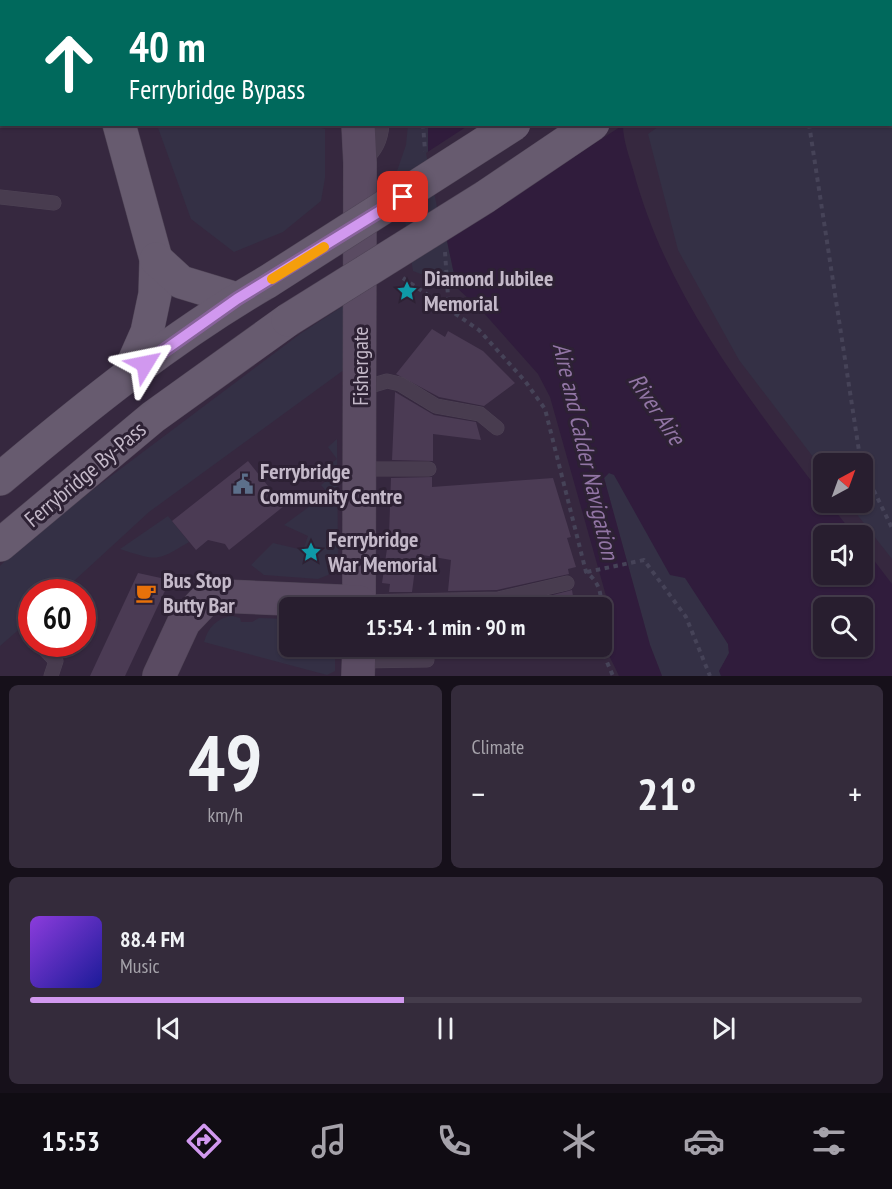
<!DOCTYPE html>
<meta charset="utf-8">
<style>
body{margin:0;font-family:"PT Sans Narrow",sans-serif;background:#342b3b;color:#f1f3f6;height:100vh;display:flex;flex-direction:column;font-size:22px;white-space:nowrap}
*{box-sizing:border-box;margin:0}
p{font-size:20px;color:#a5a2aa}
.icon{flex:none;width:33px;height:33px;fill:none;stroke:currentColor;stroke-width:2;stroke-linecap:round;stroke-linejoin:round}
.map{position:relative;height:676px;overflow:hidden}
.drawer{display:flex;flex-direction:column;gap:9px;padding:9px;background:#16101a;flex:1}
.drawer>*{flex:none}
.top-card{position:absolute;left:0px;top:0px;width:892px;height:126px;box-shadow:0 2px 4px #0004,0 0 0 2px #443c4b;background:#00695c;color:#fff;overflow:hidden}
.needle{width:39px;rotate:41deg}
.tools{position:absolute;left:813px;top:453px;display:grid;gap:12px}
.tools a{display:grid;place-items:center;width:60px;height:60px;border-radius:9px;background:#281e2f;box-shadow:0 2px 4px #0004,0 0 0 2px #443c4b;font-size:30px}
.speed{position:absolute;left:18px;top:579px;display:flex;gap:12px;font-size:30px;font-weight:700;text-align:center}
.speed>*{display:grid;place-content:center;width:78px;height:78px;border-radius:50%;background:#281e2f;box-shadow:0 2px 4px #0004,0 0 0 2px #443c4b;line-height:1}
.speed .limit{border:9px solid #d22;background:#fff;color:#111}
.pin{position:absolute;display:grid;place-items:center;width:51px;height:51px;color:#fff;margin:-26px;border-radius:12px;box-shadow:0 3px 9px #0006}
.me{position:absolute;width:66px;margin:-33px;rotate:55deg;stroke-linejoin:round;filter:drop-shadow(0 0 4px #0008)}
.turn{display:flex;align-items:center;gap:21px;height:126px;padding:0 30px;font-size:27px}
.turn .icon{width:78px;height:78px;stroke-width:2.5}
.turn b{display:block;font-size:42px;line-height:51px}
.big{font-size:45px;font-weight:700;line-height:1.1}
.drawer .card{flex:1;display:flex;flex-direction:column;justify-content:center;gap:9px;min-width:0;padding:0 21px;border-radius:9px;background:#342b3b}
.drawer .dial{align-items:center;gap:0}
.dial b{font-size:78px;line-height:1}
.song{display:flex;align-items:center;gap:18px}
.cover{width:72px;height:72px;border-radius:9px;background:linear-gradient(135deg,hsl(270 70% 55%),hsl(240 70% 35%))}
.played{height:6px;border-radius:3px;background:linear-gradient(90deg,#d198ef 45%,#443c4b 45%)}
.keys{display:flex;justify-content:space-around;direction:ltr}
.heat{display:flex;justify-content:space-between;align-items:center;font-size:33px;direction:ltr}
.drawer .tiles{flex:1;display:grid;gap:9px;grid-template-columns:1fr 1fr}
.card:last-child{grid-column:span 2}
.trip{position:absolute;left:279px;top:597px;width:333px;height:60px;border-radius:9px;background:#281e2f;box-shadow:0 2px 4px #0004,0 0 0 2px #443c4b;font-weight:700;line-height:60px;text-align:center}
.tab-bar{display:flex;height:96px;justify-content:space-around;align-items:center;background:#100c13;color:#a5a2aa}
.tab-bar .icon{width:42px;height:42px}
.tab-bar .on{color:#d198ef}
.tab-bar b{font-size:27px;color:#f1f3f6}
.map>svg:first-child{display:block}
.green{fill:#343045}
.water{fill:#301c3c;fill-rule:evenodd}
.pier{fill:#36283f}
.building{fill:#4b3b54}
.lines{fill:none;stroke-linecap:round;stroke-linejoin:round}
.service-casing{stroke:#4e4355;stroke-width:15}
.secondary-casing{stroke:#4e4355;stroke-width:34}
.primary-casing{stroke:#4e4355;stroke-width:34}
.path{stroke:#464358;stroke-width:4;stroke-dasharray:4.5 4.5;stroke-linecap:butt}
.service{stroke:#483c4f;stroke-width:14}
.secondary{stroke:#5a4b62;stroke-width:33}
.primary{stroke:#675b6f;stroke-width:33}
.primary-bridge-casing{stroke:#4e4355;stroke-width:34;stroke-linecap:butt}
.primary-bridge{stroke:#675b6f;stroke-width:33}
.route-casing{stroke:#88639b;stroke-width:15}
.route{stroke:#d198ef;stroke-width:10}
.slow{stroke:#f59e0b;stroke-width:10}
.labels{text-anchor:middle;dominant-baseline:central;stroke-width:6;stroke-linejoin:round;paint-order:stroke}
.poi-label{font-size:22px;font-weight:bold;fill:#c4b9c9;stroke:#2d2134;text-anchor:start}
.street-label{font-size:22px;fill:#c4b9c9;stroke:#2d2134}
.water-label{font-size:24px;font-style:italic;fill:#9275a5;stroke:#2d2134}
</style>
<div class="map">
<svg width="892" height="676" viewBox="0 0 892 676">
<rect width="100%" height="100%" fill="#36283f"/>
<g class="green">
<polygon points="835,0 892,0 892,559 848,503 862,502 862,464 824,464 823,470 739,360 678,250 648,134 662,124 891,124 891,2 833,1"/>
<polygon points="309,124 325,129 325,178 321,201 283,232 234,252 191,219 157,125"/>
<polygon points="408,125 428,125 428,151 457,288 413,271 397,171 406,145"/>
<polygon points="343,306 352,364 149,512 62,592 32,592 31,619 0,646 0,566 26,540 300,334"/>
<polygon points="337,439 338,561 328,575 318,579 264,575 251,565 273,543 303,550 308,536 284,525 328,493 321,485 335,474 329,465 337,459 328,447"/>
<polygon points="608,473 614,474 694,589 728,644 729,653 720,671 721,676 662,676 650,645 604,478"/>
<path d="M168,516l21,26c-33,20 -32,19 -69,7z"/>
<path d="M232,616l8,2 1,4h11l7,-4 30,1 1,27 45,1v24l-8,4 -123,-33c4,-15 13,-24 28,-26z"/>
</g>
<g class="water">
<polygon points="427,0 631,0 630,2"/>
<path d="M428,125h195c0,16 7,33 11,48 33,122 113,224 189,323l1,6 5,1 25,32 -30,1v38h38l1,-28 29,38v92h-171l-2,-5 10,-18 -1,-9 -43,-66 -15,-3 -56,-100 -5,-2 -5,5 46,167 12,31h-43c-10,-23 -26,-43 -9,-66l-60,-213 -12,-23 -55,-62 -26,-24 -29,-137zM824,608h38v38h-38z"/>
</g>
<polygon class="pier" points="469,125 623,125 444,241 426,153"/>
<g class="building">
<polygon points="432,329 445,337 448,331 483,351 515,383 484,406 439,397 396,374"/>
<polygon points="395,392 434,415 476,422 481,440 433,434 433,461 392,460"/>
<polygon points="248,461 284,506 229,550 225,544 208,540 196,550 172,521"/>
<polygon points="432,477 432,487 553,478 571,537 567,538 576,567 568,569 569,574 497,590 448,591 451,560 417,554 412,592 389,592 390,584 382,583 389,535 391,478"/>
<polygon points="138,573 170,580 125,676 90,676"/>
<polygon points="572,590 575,608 527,608 526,602"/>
</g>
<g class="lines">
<g class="service-casing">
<g id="service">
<polyline points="361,0 362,2"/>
<path d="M364,160c12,-9 17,-20 18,-36"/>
<polyline points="0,197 54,203"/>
<polyline points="360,389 387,381 400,384 436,406 480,414 497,428"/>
<polyline points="360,469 429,469"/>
<polyline points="359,602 498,599 567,583"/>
<polyline points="40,644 56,661 51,676"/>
<polyline points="358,661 427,660"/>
</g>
</g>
<g class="secondary-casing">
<g id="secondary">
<polyline points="334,0 335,2"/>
<polyline points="358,124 360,163 359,608"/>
<polyline points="159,676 184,622 205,600 222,596 359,602"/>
<polyline points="358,676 359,646"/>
</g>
</g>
<g class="primary-casing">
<g id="primary">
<polyline points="84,0 84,2"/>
<polyline points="701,2 703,0"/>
<polyline points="776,2 778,0"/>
<polyline points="119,124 156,259 155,294 147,332 128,375"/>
<polyline points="156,259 181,282 237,299"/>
<path d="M0,479c84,-71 172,-142 267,-197"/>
<polyline points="0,545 153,417 288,320"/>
</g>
</g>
<g class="path">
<polyline points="421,0 421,2"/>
<polyline points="423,124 425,151"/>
<polyline points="809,124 861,464"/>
<polyline points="445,252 449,311"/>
<path d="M403,278l76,52 46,51 20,28 41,163c11,8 18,22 13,36"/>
<polyline points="862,466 892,528"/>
<polyline points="587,572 644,560 686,617 710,676"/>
<polyline points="600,646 613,676"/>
</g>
<use href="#service" class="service"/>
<use href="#secondary" class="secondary"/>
<use href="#primary" class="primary"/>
<g class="primary-bridge-casing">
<g id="primary-bridge">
<polyline points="267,282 514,124"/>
<polyline points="288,320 485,197 593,124"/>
</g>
</g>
<use href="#primary-bridge" class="primary-bridge"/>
</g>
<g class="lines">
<g class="route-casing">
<polyline id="route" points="145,364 237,299 403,197"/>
</g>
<use href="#route" class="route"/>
<polyline class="slow" points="272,279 324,247"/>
</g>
<defs>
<g id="sight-bare" transform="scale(1.62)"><path d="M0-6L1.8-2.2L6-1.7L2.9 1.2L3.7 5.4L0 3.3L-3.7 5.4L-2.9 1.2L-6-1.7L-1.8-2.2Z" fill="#0f9aa8" stroke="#2d2134" stroke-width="2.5" paint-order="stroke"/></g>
<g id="civic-bare" transform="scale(1.62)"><path d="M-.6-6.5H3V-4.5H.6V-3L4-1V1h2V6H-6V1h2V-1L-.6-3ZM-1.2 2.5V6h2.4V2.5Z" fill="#5c6f8a" stroke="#2d2134" stroke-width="2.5" paint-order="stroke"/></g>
<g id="cafe-bare" transform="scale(1.62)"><path d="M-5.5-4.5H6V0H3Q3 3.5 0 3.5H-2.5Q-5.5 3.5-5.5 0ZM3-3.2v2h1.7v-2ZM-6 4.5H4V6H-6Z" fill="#e8710a" stroke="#2d2134" stroke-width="2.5" paint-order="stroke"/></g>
</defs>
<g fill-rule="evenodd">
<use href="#sight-bare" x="407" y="291"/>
<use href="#civic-bare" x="243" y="484"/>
<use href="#sight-bare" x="311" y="552"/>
<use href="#cafe-bare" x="146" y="593"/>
</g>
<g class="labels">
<g class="poi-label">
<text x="424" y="278">Diamond Jubilee<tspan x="424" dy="25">Memorial</tspan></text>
<text x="260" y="471">Ferrybridge<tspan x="260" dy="25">Community Centre</tspan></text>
<text x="328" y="539">Ferrybridge<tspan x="328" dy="25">War Memorial</tspan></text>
<text x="163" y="580">Bus Stop<tspan x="163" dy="25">Butty Bar</tspan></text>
</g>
<g class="street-label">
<text transform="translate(360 366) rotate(-90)">Fishergate</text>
<text transform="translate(85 474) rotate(-40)">Ferrybridge By-Pass</text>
</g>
<g class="water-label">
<text transform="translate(657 409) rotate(56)">River Aire</text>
<text transform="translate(586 451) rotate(77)">Aire and Calder Navigation</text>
</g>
</g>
</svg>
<div class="tools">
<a><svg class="needle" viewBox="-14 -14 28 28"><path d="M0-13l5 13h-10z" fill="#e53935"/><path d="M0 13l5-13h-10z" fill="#a5a2aa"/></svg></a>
<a><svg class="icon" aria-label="sound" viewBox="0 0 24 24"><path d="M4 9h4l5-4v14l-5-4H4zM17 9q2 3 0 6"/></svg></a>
<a><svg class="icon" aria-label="search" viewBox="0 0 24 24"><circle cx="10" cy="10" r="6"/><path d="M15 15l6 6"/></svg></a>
</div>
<div class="speed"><div class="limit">60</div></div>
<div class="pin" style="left:403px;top:197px;background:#d93025"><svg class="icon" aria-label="arrive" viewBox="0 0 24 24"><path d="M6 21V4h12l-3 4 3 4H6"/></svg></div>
<svg class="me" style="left:145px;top:364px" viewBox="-20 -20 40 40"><path d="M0-17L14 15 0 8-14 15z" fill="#d198ef" stroke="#fff" stroke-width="4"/></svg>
<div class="trip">15:54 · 1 min · 90 m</div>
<div class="top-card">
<div class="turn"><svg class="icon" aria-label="ahead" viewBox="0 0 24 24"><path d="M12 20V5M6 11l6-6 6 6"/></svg><div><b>40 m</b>Ferrybridge Bypass</div></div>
</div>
</div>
<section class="drawer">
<div class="tiles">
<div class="card dial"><b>49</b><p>km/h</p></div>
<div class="card"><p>Climate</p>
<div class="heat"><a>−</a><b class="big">21°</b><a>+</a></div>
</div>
<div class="card">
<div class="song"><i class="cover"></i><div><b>88.4 FM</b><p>Music</p></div></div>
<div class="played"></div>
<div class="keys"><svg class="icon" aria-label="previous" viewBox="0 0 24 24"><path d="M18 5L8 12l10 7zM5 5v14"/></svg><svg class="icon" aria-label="pause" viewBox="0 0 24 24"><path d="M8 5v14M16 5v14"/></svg><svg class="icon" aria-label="next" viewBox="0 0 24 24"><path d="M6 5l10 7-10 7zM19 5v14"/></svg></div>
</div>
</div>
</section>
<nav class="tab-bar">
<b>15:53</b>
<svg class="icon on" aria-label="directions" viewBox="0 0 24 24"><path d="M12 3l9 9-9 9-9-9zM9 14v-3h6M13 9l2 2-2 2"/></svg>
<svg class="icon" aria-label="music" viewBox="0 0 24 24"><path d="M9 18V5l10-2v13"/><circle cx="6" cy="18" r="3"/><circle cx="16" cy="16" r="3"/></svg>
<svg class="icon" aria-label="phone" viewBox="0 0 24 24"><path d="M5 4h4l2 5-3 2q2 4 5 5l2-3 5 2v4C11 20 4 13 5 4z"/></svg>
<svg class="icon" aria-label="climate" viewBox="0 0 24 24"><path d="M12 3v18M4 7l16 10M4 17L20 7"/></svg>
<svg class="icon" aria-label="car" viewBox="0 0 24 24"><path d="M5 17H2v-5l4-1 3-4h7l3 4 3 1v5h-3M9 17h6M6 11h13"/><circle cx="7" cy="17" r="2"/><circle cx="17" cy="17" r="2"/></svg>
<svg class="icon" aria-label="filters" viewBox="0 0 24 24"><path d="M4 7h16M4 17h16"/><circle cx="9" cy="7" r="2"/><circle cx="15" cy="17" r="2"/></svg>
</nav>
